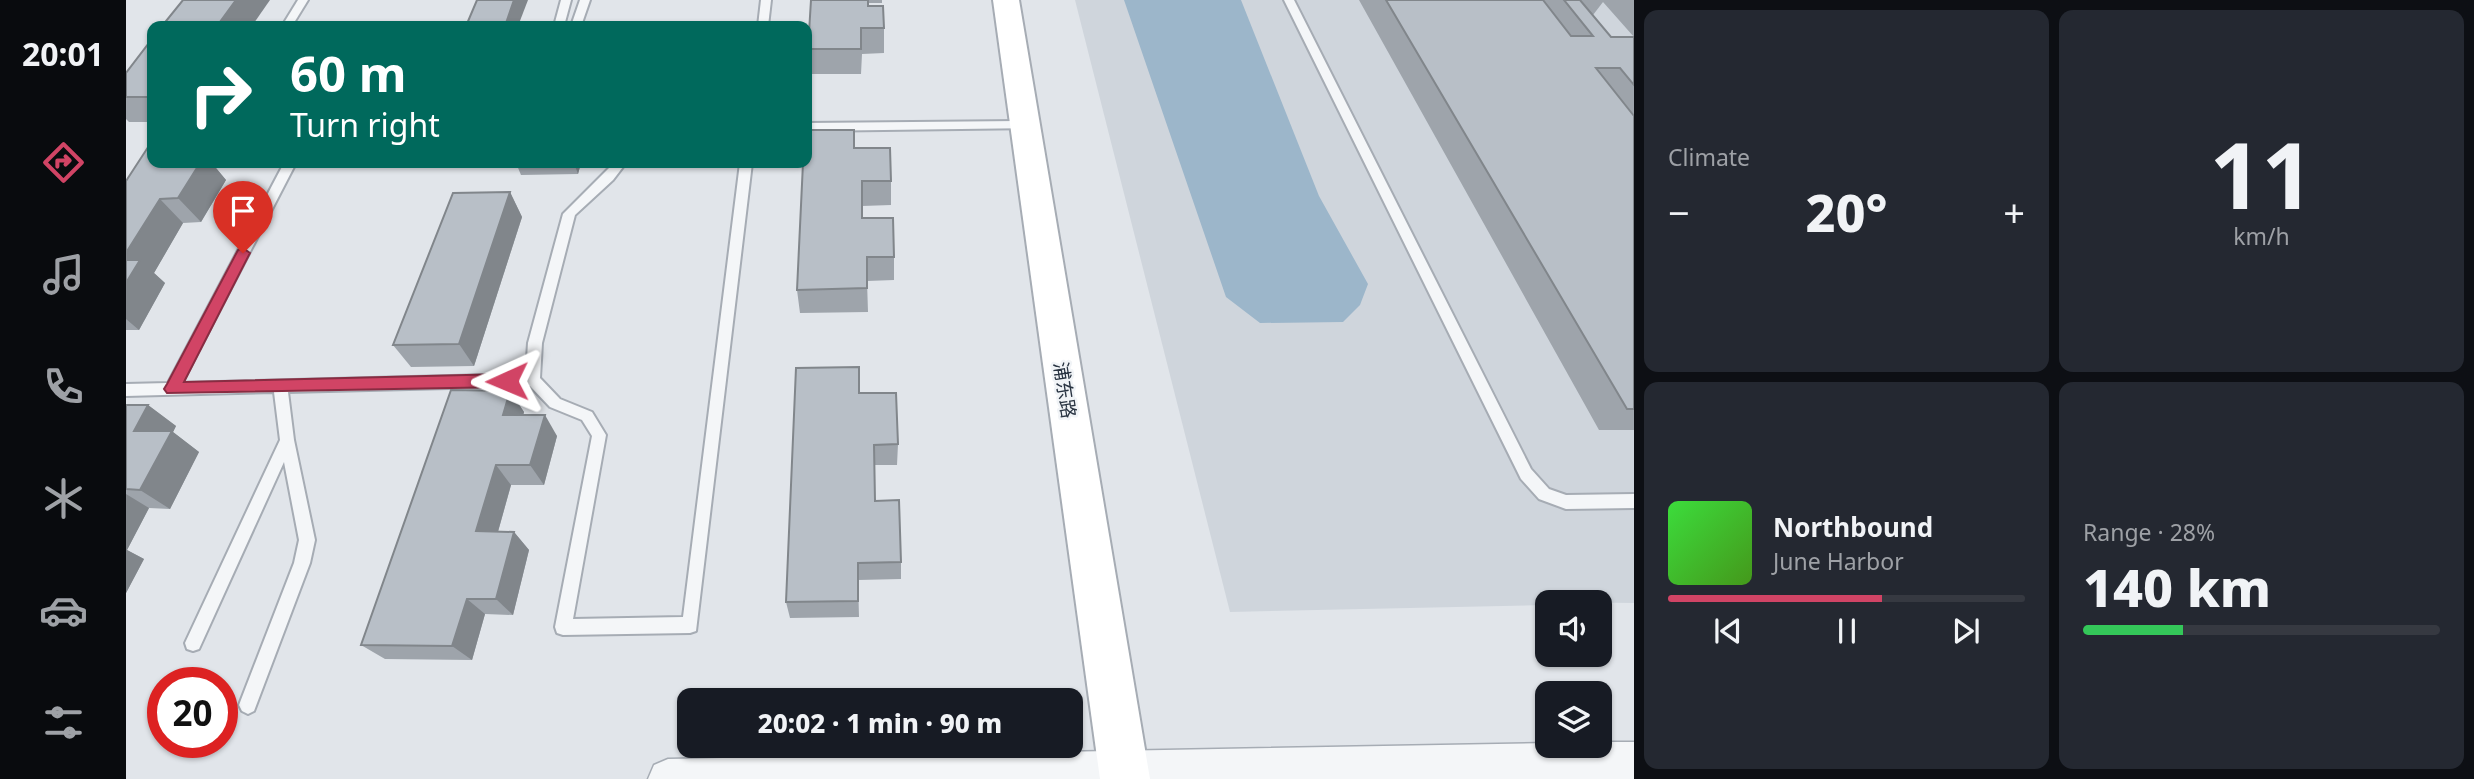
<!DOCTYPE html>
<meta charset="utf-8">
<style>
body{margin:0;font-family:"Noto Sans","Noto Sans SC",sans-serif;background:#242831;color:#f1f3f6;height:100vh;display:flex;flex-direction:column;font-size:26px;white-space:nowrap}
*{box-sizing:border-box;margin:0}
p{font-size:23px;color:#9ea1a6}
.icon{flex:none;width:38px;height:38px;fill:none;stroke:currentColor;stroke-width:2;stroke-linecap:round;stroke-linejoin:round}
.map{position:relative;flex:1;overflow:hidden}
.side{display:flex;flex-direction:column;gap:10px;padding:10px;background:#0d0f14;width:840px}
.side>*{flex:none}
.hud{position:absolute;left:21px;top:21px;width:665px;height:147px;border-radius:14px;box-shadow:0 2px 5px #0004;background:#00695c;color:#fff;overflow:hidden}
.fabs{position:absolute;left:1409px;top:590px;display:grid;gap:14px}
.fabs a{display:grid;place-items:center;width:77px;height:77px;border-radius:14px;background:#171b24;box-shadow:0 2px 5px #0004;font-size:35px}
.speed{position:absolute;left:21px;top:667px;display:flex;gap:14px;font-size:35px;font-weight:700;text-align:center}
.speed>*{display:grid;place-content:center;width:91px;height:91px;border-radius:50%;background:#171b24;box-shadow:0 2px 5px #0004;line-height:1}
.speed .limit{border:10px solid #d22;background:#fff;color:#111}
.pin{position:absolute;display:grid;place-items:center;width:60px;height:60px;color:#fff;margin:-72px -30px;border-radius:50% 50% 50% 0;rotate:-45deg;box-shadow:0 0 7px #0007}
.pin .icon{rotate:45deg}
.me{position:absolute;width:77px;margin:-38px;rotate:269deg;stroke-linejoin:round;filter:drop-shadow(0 0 5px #0008)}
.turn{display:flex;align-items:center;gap:24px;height:147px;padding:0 28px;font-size:32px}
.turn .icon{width:91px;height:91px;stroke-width:2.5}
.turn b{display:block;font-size:49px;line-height:60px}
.big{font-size:52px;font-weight:800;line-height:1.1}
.side .widget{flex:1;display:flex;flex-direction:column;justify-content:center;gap:10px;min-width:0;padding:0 24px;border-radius:14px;background:#242831}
.side .dial{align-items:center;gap:0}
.dial b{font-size:91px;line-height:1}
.song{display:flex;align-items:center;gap:21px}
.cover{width:84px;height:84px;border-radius:10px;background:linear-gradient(135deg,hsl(120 70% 55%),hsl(100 70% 35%))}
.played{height:7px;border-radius:4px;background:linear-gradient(90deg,#d14465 60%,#363941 60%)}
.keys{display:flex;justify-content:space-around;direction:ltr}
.heat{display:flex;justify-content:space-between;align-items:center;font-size:38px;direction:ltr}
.charge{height:10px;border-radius:5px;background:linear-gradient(90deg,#34c759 28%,#363941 0)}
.side .tiles{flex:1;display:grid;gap:10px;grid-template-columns:repeat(2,1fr)}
.trip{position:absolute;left:551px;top:688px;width:406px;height:70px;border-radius:14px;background:#171b24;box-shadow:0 2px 5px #0004;font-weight:800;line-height:70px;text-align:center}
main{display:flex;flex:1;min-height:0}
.tabs{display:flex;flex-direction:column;width:126px;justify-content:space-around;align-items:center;background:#090b0e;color:#9ea1a6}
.tabs .icon{width:49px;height:49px}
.tabs .selected{color:#d14465}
.tabs b{font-size:32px;color:#f1f3f6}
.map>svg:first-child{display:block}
.built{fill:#cfd5dc}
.water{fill:#9cb6ca}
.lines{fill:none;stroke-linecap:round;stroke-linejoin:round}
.lane-casing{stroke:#a6acb4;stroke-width:4}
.street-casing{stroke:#a6acb4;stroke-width:3}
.secondary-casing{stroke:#a6acb4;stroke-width:4}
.lane{fill:#f4f6f8;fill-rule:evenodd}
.street{fill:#f4f6f8;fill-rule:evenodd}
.secondary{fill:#fff;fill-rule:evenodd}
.wall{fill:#9ea4ab;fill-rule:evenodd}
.shaded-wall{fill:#81868b}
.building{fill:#b8bfc7;stroke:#81868b;stroke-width:2}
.route{fill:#d14465;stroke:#882c42;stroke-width:2}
.labels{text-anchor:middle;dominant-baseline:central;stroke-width:5;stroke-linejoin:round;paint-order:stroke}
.street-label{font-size:19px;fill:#293442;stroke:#f1f4f7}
</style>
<main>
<nav class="tabs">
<b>20:01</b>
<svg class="icon selected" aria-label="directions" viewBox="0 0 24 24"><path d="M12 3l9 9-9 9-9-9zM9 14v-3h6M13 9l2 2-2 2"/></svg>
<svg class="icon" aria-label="music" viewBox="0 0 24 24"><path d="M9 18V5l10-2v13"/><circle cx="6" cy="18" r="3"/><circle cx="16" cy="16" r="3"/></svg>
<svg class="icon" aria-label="phone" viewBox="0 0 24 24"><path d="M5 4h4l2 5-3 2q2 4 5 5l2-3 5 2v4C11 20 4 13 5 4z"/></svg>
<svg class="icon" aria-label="climate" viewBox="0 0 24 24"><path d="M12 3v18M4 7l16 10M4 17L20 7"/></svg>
<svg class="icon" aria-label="car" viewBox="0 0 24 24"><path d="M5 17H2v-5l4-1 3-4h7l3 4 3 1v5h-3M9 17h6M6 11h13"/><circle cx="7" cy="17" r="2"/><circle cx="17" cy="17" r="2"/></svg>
<svg class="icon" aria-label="filters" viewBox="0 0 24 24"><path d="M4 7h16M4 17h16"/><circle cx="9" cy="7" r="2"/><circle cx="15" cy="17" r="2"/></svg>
</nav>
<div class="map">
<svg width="1508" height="779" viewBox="0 0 1508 779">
<rect width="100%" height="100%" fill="#e1e5ea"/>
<polygon class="built" points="949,0 1508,0 1508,603 1421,602 1421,605 1104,612"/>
<polygon class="water" points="998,0 1115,0 1193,196 1242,284 1234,305 1217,322 1134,323 1100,297"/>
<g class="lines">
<g class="lane-casing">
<g id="lane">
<polygon points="172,0 182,0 166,26 156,26"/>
<polygon points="435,0 445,0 438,26 428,26"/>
<polygon points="454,0 464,0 455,26 445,26"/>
<polygon points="635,0 645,0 642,26 632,26"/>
<polygon points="1158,0 1168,0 1405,469 1423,489 1440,495 1508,494 1508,508 1440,509 1413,499 1395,479"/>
<polygon points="899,121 905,125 903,128 681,131 681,123"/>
<polygon points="158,163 170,163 56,383 400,374 402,343 437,214 488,163 500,163 487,180 449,215 416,343 414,378 434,399 466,412 480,435 447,619 557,617 614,163 626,163 570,631 564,633 437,635 431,633 429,627 466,436 456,420 424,407 404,386 162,392 168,440 189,540 184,563 128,711 122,714 116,711 113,705 168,563 173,540 158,462 73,649 67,651 61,649 59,643 154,440 148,392 0,396 0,384 42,383"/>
</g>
</g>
<g class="street-casing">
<polygon id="street" points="1474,742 1508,742 1508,779 522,779 528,765 542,759 1421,743 1421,746 1474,746"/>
</g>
<g class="secondary-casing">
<polygon id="secondary" points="867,0 893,0 1024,779 974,779"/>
</g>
<use href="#lane" class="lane"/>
<use href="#street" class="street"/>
<use href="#secondary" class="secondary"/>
</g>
<g class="wall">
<polygon points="685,0 756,0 756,3 742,3 742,6 758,28 758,53 736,54 735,74 684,74 682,49"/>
<path d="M1233,0h275v430h-35zM1477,2l31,35h-23l-18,-22z"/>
<polygon points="26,39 26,122 3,122 0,119 0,73"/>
<polygon points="728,148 765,181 765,205 736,206 736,218 768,257 768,280 741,281 742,312 674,313 671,290"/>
<polygon points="390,163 455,163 452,174 395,175"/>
<polygon points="90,168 100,180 75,222 57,223 28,273 39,283 13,330 0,330 0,181"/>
<polygon points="384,192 396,217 348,366 285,367 267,345"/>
<polygon points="384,391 398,412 397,415 431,436 418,485 385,485 372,532 388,532 403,550 387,615 359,614 346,660 259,659 235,645"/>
<polygon points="733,393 772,444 771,465 749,465 749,501 775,562 775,579 732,580 733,617 664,618 660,602"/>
<polygon points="0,405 22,405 50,426 47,432 73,452 44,509 23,508 1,550 18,559 0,593"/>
</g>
<g class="shaded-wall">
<polygon points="110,0 144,0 126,26 91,26"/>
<polygon points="388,0 402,0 392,26 379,26"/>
<polygon points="68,163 93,163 90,168 100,180 75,222 52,198"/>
<polygon points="448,163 455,163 452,174"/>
<polygon points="384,192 396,217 348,366 333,344"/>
<polygon points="34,199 57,223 28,273 39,283 13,330 0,319 0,253"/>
<polygon points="384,391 398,412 392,435 377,415"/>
<polygon points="22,405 50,426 47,432 73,452 44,509 14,490 8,431"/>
<polygon points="419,415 431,436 418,485 404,465"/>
<polygon points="370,465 385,485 367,549 350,531"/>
<polygon points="0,494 23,508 1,550 18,559 0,593"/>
<polygon points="388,532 403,550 387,615 370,599"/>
<polygon points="341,599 359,614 346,660 326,646"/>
</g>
<g class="building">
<polygon points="57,0 110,0 91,26 36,26"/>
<polygon points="351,0 388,0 379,26 340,26"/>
<polygon points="685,0 742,0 742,6 757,6 758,28 735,28 735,49 682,49"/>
<polygon points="1260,0 1417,0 1445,36 1467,36 1438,0 1454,0 1485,37 1508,37 1508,85 1494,68 1470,68 1508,116 1508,409 1501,409"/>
<polygon points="26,39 26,97 0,97 0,73"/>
<polygon points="681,130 728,130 728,148 764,148 765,181 736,181 736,218 767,218 768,257 741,257 741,288 671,290 677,163 681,163"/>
<polygon points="26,141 26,163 74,163 52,198 34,199 0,253 0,181"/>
<polygon points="384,192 333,344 267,345 327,193"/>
<polygon points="0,260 14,260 0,283"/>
<polygon points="733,367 733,393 770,393 772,444 748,445 749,501 773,500 775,562 732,563 732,601 660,602 670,368"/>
<polygon points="325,390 384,391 377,415 419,415 404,465 370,465 350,531 388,532 370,599 341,599 326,646 235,645"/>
<polygon points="0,405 22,405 8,431 46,431 14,490 0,489"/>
</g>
<polygon class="route" points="117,248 124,253 58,382 381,374 389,381 381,387 41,393 38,389 41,384 112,250"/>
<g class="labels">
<g class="street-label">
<text transform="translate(939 390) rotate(81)">浦东路</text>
</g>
</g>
</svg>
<div class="fabs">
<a><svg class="icon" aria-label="sound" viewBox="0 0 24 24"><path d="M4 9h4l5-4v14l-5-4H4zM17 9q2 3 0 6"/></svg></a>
<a><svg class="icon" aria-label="layers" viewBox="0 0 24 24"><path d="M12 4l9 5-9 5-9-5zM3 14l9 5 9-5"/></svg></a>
</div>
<div class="speed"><div class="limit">20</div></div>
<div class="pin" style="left:117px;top:253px;background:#d93025"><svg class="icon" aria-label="arrive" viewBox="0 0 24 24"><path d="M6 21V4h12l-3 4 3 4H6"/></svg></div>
<svg class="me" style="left:381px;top:381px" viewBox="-20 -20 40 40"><path d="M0-17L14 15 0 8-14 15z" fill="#d14465" stroke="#fff" stroke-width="4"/></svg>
<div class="trip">20:02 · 1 min · 90 m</div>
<div class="hud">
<div class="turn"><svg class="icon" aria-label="right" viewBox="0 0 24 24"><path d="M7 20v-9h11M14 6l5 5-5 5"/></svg><div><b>60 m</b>Turn right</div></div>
</div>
</div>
<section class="side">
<div class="tiles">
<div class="widget"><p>Climate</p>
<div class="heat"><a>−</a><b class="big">20°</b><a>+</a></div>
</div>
<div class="widget dial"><b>11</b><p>km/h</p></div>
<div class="widget">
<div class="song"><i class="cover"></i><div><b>Northbound</b><p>June Harbor</p></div></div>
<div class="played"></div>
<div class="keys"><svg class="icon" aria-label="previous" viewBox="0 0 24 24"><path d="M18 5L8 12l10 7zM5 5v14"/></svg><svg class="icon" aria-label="pause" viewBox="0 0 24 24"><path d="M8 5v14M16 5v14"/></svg><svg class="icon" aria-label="next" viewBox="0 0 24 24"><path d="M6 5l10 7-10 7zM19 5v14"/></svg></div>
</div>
<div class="widget"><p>Range · 28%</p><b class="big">140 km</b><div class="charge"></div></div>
</div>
</section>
</main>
